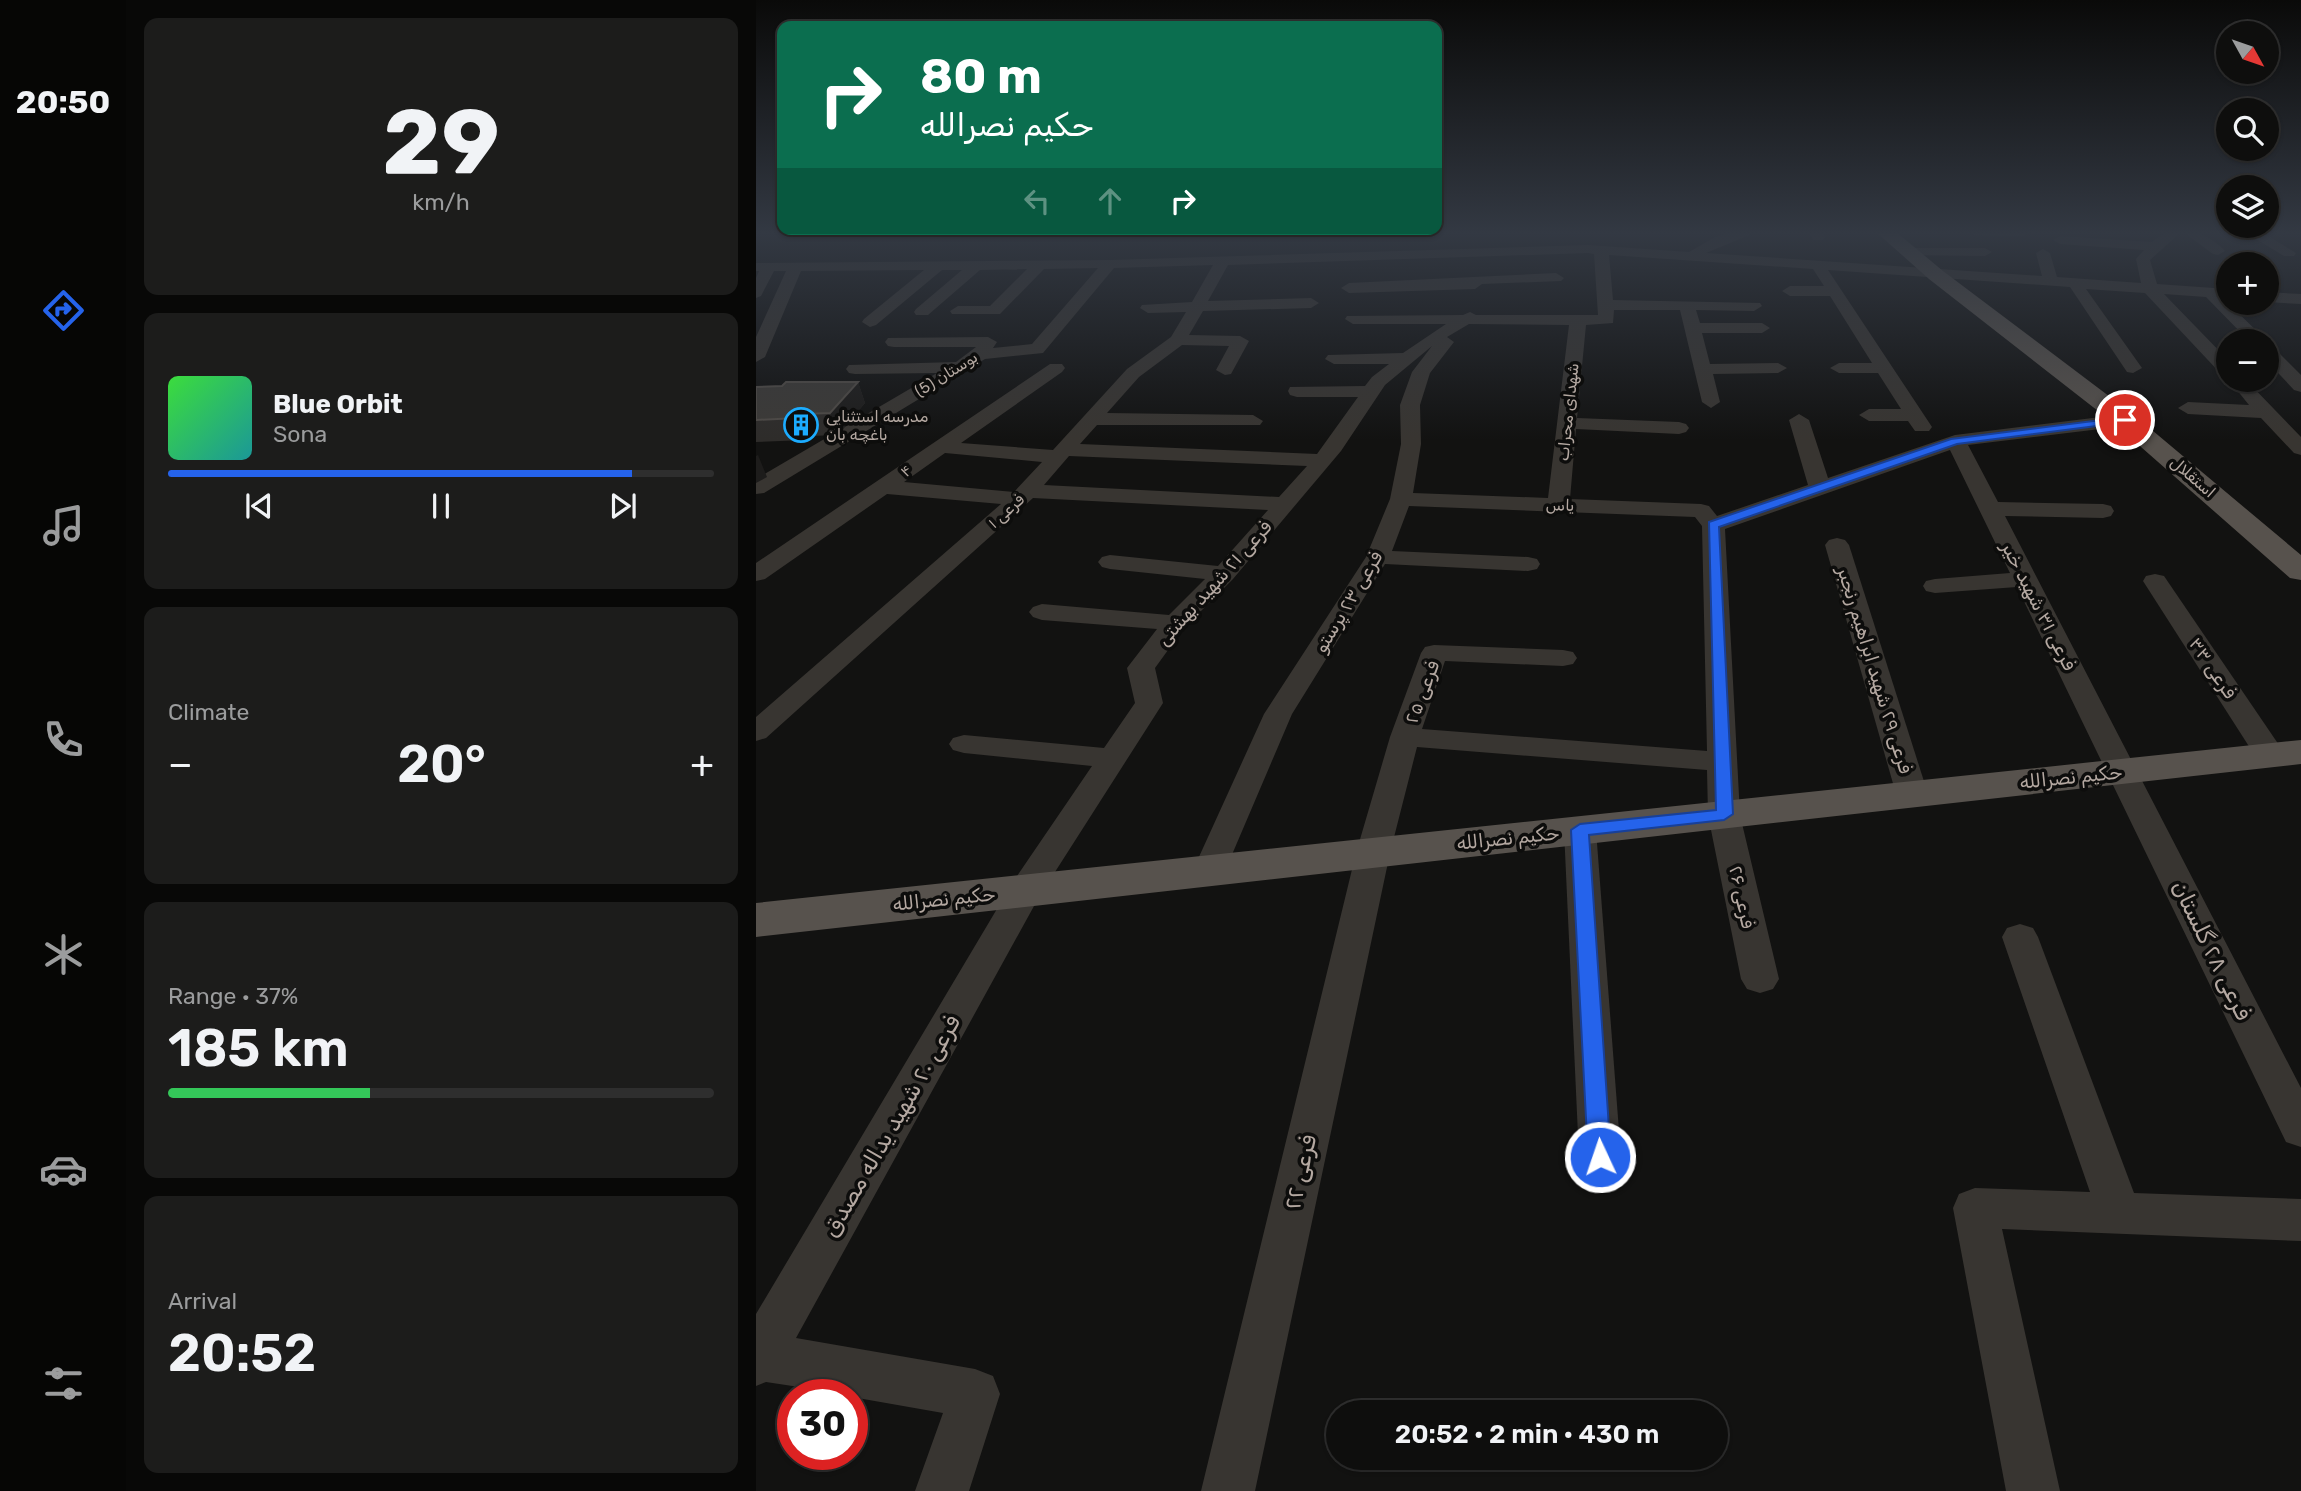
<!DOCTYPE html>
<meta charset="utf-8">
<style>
body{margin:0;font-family:Rubik,"Noto Sans Arabic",sans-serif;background:#1c1c1b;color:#f1f3f6;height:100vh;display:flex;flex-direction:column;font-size:26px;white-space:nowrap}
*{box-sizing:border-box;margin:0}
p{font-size:23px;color:#9b9c9d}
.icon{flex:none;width:38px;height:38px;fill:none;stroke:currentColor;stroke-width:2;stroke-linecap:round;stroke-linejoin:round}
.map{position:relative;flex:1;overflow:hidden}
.sheet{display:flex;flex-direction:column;gap:18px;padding:18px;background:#080807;width:630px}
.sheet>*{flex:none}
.hud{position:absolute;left:21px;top:21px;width:665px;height:214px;border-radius:14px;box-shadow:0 2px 5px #0004,0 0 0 2px #2e2e2e;background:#0b6e4f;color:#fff;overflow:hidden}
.needle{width:46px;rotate:130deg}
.tools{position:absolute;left:1460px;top:21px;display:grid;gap:14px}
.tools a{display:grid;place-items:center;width:63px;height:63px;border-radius:50%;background:#0e0e0d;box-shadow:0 2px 5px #0004,0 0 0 2px #2e2e2e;font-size:35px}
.speed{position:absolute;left:21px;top:1379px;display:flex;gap:14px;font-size:35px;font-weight:700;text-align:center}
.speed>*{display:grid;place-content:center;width:91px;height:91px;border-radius:50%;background:#0e0e0d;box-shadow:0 2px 5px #0004,0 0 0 2px #2e2e2e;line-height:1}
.speed .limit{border:10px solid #d22;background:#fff;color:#111}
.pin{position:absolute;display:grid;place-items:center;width:60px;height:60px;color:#fff;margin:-30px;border:4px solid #fff;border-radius:50%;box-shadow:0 2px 7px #0007}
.me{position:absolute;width:77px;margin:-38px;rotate:357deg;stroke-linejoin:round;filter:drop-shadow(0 0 5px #0008)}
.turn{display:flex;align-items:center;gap:24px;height:147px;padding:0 28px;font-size:32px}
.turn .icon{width:91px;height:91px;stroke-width:2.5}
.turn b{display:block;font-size:49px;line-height:60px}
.lanes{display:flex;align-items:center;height:66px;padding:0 28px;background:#0003;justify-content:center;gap:35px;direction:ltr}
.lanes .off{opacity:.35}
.big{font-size:52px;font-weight:600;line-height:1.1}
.sheet .card{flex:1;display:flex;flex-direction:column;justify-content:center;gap:10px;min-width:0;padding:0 24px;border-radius:14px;background:#1c1c1b}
.sheet .dial{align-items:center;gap:0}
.dial b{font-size:91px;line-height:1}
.song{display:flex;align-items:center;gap:21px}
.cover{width:84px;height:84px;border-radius:10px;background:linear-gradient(135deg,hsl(120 70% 55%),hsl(180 70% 35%))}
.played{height:7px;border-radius:4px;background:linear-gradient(90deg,#2563eb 85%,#2e2e2e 85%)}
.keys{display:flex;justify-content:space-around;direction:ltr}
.heat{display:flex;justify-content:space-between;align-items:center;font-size:38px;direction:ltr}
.charge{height:10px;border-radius:5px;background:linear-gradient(90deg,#34c759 37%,#2e2e2e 0)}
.trip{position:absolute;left:570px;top:1400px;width:402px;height:70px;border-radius:35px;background:#0e0e0d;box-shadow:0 2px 5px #0004,0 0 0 2px #2e2e2e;font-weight:600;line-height:70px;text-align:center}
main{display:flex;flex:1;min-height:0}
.dock{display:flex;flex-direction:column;width:126px;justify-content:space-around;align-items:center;background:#060605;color:#9b9c9d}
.dock .icon{width:49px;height:49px}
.dock .selected{color:#2563eb}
.dock b{font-size:32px;color:#f1f3f6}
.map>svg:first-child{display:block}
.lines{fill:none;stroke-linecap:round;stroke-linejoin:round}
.minor{fill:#383531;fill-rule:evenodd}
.major{fill:#57524d;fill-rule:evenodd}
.wall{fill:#2e2c2a}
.shaded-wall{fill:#1d1c1b}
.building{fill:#3c3a37;stroke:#4f4b47;stroke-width:2}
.route{fill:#2563eb;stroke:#184099;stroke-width:2}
.labels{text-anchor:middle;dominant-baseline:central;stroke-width:7;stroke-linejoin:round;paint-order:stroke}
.far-street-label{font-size:16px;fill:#b4a8a1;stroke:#0d0d0c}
.far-poi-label{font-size:16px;fill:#b4a8a1;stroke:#0d0d0c;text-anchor:start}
.street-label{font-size:19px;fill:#b4a8a1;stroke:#0d0d0c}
.near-street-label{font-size:23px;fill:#b4a8a1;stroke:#0d0d0c}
</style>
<main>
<nav class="dock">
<b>20:50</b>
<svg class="icon selected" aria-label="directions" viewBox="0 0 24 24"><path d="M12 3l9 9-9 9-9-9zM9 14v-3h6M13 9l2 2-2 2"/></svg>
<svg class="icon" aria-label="music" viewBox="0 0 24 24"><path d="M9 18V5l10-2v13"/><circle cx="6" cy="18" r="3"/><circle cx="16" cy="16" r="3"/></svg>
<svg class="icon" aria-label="phone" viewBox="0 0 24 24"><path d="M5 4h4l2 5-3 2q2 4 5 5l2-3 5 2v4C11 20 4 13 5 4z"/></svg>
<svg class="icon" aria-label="climate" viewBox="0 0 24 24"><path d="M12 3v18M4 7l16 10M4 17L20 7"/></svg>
<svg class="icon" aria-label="car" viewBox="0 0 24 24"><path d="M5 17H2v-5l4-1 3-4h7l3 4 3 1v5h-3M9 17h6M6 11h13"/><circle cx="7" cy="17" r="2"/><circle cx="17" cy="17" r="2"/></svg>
<svg class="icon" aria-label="filters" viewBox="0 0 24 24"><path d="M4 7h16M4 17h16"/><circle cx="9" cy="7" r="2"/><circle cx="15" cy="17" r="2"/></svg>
</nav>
<section class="sheet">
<div class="card dial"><b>29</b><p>km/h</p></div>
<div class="card">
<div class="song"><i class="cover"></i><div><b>Blue Orbit</b><p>Sona</p></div></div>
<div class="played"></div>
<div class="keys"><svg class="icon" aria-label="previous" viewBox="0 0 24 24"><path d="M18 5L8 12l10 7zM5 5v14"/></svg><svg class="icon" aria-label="pause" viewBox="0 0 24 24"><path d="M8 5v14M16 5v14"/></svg><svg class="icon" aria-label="next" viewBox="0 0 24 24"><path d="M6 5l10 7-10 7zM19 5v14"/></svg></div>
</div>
<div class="card"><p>Climate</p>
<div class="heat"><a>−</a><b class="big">20°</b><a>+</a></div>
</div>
<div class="card"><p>Range · 37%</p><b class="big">185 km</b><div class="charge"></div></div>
<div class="card"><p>Arrival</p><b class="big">20:52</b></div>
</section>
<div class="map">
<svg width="1545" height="1491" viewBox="0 0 1545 1491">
<rect width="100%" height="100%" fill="#121211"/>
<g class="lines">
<g class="minor">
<polygon points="280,231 524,231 517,235 286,237 281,236"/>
<path d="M980,231h23l-53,22 336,23 -6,-23 7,-4 7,4 7,24 84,6 -5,-24 8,-9 -84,-6 -7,-4 7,-4 92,6c22,-20 54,-12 73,9l-7,4 -5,-1 -31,-23 -32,29 7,24 71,5v10l-3,-1 3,5 39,38h-18l-43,-44 -42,-3 64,66v16l-6,-1 -77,-82 -59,-4 56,79 -9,5 -6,-1 -57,-85 -242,-17 104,157 -3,4h-14l-7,-10h-39l-10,-6 10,-6h32l-23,-36h-39l-9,-5 9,-5h33l-42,-67h-40l-8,-5 8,-5h34l-11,-17 -204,-14 4,45 147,3 2,3 -8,5 -58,-1 4,13h62l8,5 -8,5h-60l8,31 68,-1 9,5 -9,5 -65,1 7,28 -9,6 -9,-6 -22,-92h-66l-1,13 -27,2 -9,93 102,4 7,2 3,4 -3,4 -7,2 -103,-5 -6,70 131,5 8,2 8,10 91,-31 -19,-65 10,-6 10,6 19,58 127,-43 170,-21 7,2 3,4 -3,4 -7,2 -157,19 30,57 105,2 8,2 3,5 -3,5 -8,2 -98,-2 296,572v59l-15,-5 -269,-555 -82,6 -9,-2 -3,-5 3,-5 9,-2 75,-6 -60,-123 -225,79 15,286 39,164 -6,10 -13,4 -13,-4 -6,-10 -33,-164 -1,-45 -290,-23 -27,106 -135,638h-54l155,-638 34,-116 31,-84 4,-6 9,-2 129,5 10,2 4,6 -4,6 -10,2 -118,-5 -23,68 285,22 -5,-225 -7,-9 -286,-11 -17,45 136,6 9,2 3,5 -3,5 -9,2 -143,-7 -93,150 -70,164 -12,4 -12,-4 -5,-8 71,-156 102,-157 24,-58 11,-55 -1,-39 12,-33 20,-26 -47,39 -44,66 -108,128 -49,49 -29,40 8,35 -124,194 -243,441 179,31 18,7 7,18 -31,97h-54l28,-78 -91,-16v-2l-86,-13 -10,4v-72l257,-432 79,-116 -128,-13 -11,-3 -4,-6 4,-6 11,-3 140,13 31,-45 -8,-35 30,-39 -115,-9 -9,-3 -4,-5 4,-5 9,-3 127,11 36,-36 -95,-10 -8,-2 -4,-5 4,-5 8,-2 108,11 50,-56 -235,-12 -267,240 -10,3v-24l245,-213 -114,-10 -122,85 -9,2v-18l294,-199h12l3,4 -3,4 -101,71 92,7 74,-81 44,-32 15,-25 -38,1 -8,-5 2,-3 50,-3 21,-37 -99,3 -71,85 -58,6 -221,134 -8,1v-15l181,-106 -82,1 -6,-1 -3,-4 3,-4 107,-3 20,-15h-82l-6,-1 -3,-4 3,-4 100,-1 9,5 -4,6 39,-4 66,-76 -54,1 -44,45h-48l-2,-3 8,-5h32l37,-37 -47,1 -52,45h-12l-2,-3 2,-3 46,-39h-20l-66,55 -6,2 -8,-5 2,-3 60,-49 -123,1 -36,86 -9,5v-25l30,-66h-12l-13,25 -5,2v-20l3,-7h-3v-8l354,-3 478,-15 101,7 26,-15zM832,253l6,1 4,61h-122l-6,-3 -7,3 -116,1 -2,3 8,5h93l-43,29 -75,2 -3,4 9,5h55l-17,13 -7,9 -75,1 -2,4 2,4 7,2h61l-41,57 -237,-10 17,-19h163l3,-4 -10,-6 -146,-2 32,-36 43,-32 47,1 -13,24 9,5 6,-1 18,-33 -9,-5 -51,-1 14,-24 108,-3 8,-5 -8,-5 -103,3 20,-36zM713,324l100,1 -21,173 -135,-5 8,-49 -1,-39 10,-32 24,-31 -7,-5zM189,453l97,9 -28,30 -110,-10zM313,456l238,10 -28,31 -235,-12z"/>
<polygon points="1052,231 1066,231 1069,237 1067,240 1057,240"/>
<polygon points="1212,231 1273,231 1274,232 1267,236 1219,235"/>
<polygon points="1487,231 1504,231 1540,253 1538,256 1528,256"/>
<polygon points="1153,248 1229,248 1236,252 1229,256 1148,255 1146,252"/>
<polygon points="800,273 808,278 805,281 726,284 719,289 593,293 585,288 593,283"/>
<polygon points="1510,292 1545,294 1545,304 1510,302"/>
<polygon points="1510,345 1516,346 1545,375 1545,392 1538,390 1510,360"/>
<polygon points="1472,379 1490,380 1545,437 1545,455 1538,453 1505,418 1432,414 1422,408 1432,402 1493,405"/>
<polygon points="1081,538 1089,540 1093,545 1172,794 1167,801 1156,804 1145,801 1140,794 1069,545 1073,540"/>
<polygon points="1399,574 1408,576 1525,748 1529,755 1525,762 1514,764 1503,762 1387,581 1390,576"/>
<polygon points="824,819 835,822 840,830 865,1157 859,1170 844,1176 829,1170 823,1157 808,830 813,822"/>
<polygon points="1264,924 1277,928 1282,937 1378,1193 1545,1199 1545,1241 1246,1229 1304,1491 1250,1491 1197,1208 1203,1194 1219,1188 1334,1192 1246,937 1251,928"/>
</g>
<g class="major">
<polygon points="1119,231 1139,231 1187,271 1378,415 1545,555 1545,580 1534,578 1360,425 1173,279"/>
<polygon points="1545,740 1545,764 0,937 0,903"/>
</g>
</g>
<polygon class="wall" points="102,382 109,403 82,435 54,436 50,440 0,442 0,387"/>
<g class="shaded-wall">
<polygon points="102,382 109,403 82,435 74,413"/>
<polygon points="46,414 54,436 50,440 42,418"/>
<polygon points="2,455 11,477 0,483 0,456"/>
</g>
<polygon class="building" points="30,382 102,382 74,413 46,414 42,418 0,420 0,387 26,386"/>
<linearGradient id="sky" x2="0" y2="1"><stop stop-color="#0a0a09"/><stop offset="0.53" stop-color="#333943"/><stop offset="1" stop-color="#333943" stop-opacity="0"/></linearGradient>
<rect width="1545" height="440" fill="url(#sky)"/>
<polygon class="route" points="1369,417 1374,420 1372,422 1201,444 963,527 977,814 968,820 833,835 855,1157 852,1164 844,1167 836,1164 832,1157 815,830 824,824 960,810 953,522 1195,439"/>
<defs>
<g id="building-ring" transform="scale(1.75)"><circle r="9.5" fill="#0d0d0c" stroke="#1cacff" stroke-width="1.5"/><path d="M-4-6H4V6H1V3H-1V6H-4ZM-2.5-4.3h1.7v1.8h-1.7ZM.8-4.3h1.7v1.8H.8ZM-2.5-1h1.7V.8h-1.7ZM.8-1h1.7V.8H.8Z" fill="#1cacff"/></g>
</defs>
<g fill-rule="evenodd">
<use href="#building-ring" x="45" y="425"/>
</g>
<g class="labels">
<g class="far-street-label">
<text transform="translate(190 374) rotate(-32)">بوستان (5)</text>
<text transform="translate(812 412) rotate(-84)">شهدای محراب</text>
<text transform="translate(150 471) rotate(-34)">۴</text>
<text transform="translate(1437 477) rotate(41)">استقلال</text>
<text transform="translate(804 505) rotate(2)">یاس</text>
<text transform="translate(250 511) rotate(-42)">فرعی ۱</text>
</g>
<g class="far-poi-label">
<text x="70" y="416">مدرسه استثنایی<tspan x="70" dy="18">باغچه بان</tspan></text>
</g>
<g class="street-label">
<text transform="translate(458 583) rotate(-48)">فرعی ۲۱ شهید بهشتی</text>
<text transform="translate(592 602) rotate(-59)">فرعی ۲۳ پرستو</text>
<text transform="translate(1283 606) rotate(63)">فرعی ۳۱ شهید خیر</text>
<text transform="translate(1457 668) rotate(56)">فرعی ۳۳</text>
<text transform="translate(1119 670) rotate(73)">فرعی ۲۹ شهید ابراهیم رنجبر</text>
<text transform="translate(666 692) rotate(-69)">فرعی ۲۵</text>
<text transform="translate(1315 777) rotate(-6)">حکیم نصرالله</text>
<text transform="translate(752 838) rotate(-6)">حکیم نصرالله</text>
<text transform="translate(986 897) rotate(78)">فرعی ۲۶</text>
<text transform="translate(188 899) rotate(-6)">حکیم نصرالله</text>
</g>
<g class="near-street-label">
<text transform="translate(1456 950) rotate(64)">فرعی ۲۸ گلستان</text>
<text transform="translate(135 1126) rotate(-60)">فرعی ۲۰ شهید یداله مصدق</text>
<text transform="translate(544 1172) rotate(-77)">فرعی ۲۲</text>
</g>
</g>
</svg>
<div class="tools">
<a><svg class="needle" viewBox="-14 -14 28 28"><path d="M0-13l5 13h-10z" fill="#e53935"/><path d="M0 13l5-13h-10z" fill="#9b9c9d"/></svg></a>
<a><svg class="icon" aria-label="search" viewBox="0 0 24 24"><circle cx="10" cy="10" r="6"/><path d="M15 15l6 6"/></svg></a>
<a><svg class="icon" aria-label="layers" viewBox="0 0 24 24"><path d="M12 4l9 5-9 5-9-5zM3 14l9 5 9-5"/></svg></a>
<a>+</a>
<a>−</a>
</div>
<div class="speed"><div class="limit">30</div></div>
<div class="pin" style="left:1369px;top:420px;background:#d93025"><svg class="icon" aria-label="arrive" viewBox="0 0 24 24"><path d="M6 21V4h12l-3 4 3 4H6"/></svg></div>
<svg class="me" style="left:844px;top:1157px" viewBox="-20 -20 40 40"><circle r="17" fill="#2563eb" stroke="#fff" stroke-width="3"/><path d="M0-11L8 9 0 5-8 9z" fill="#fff"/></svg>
<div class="trip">20:52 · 2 min · 430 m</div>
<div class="hud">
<div class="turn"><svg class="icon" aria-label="right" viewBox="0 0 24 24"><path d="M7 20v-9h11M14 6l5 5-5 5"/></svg><div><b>80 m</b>حکیم نصرالله</div></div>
<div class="lanes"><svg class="icon off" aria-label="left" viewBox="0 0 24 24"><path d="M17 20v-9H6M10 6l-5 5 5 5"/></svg><svg class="icon off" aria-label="ahead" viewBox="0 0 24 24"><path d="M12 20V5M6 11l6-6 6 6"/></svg><svg class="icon" aria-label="right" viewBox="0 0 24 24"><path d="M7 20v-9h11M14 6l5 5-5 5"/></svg></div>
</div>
</div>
</main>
